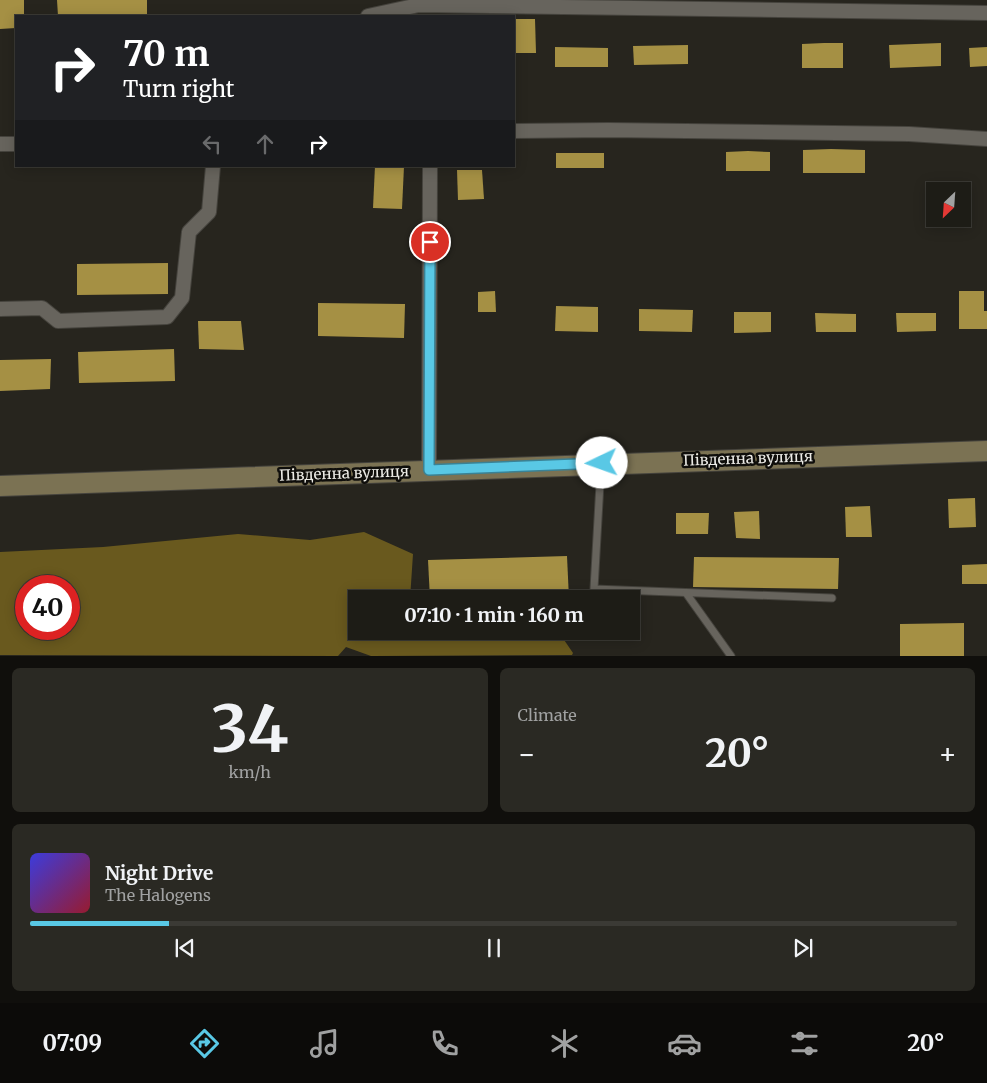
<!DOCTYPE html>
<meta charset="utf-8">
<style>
body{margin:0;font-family:Merriweather,serif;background:#2a2923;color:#f1f3f6;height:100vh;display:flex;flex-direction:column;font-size:19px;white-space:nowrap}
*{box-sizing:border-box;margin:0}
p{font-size:16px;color:#a0a1a1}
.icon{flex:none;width:28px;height:28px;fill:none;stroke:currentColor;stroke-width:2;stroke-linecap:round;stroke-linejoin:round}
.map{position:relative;height:656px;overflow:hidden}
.panel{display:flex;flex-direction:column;gap:12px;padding:12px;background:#100f0c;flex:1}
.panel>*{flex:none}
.top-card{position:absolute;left:15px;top:15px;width:500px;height:152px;border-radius:0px;box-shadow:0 2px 12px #0003,0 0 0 1px #3b3a35;background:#202124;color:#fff;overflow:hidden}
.needle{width:32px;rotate:205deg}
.fabs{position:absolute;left:926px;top:182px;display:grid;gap:10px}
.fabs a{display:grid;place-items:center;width:45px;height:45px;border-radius:0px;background:#1d1c16;box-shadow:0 2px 12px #0003,0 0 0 1px #3b3a35;font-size:25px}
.speed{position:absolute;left:15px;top:575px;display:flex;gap:10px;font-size:25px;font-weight:700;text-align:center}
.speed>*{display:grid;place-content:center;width:65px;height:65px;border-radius:50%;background:#1d1c16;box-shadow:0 2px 12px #0003,0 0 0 1px #3b3a35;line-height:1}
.speed .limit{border:8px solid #d22;background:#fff;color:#111}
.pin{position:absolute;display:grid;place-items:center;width:42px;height:42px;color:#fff;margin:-21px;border:2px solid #fff;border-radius:50%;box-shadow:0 1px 5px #0007}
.me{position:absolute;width:55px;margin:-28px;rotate:267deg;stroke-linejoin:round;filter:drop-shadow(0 0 4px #0008)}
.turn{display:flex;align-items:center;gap:18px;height:105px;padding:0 25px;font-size:22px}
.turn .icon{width:65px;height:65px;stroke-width:2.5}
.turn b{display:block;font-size:35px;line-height:42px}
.lanes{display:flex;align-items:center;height:48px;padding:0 25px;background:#0003;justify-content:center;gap:25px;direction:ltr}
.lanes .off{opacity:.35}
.big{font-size:38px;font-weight:700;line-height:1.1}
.panel .card{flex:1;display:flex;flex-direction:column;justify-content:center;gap:8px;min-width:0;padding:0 18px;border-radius:8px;background:#2a2923}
.panel .dial{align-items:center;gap:0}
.dial b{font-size:65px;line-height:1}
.song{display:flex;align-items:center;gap:15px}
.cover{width:60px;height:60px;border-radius:8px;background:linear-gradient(135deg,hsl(240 70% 55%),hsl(350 70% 35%))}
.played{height:5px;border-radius:2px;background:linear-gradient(90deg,#59c8e5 15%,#3b3a35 15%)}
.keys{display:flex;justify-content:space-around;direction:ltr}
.heat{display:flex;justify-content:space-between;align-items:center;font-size:28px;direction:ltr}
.panel .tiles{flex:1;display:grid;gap:12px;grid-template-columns:1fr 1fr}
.card:last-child{grid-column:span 2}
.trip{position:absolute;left:348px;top:590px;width:292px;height:50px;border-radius:0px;background:#1d1c16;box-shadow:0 2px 12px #0003,0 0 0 1px #3b3a35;font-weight:700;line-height:50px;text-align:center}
.dock{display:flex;height:80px;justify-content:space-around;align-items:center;background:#0c0b09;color:#a0a1a1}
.dock .icon{width:35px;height:35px}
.dock .current{color:#59c8e5}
.dock b{font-size:22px;color:#f1f3f6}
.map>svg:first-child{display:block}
.forest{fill:#69591e;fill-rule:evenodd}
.building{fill:#a59044}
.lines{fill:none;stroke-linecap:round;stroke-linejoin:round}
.lane-casing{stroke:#45433d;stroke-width:9}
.street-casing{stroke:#45433d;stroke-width:16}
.secondary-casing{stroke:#45433d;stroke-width:22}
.lane{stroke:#67645d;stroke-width:7}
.street{stroke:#67645d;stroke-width:14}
.secondary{stroke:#7b7253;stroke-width:20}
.route-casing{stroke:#3a8295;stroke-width:12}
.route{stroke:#59c8e5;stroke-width:9}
.labels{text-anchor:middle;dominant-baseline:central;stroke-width:5;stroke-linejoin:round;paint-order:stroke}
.street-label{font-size:15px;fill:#ecebe6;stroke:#0f0e0b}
</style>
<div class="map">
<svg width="987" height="656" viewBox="0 0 987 656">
<rect width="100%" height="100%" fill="#27251e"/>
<path class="forest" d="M364,532l49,22 -3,45h-54v32h202l15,22 -1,2 -201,1 -25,-9 -8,9 -338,-1v-103l103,-5 135,-13 72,6zM26,586h43v43h-43z"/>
<g class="building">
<polygon points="0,0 24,0 24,16 16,16 16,28 0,29"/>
<polygon points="57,0 147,0 147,14 58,16"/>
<polygon points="514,19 535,19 536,53 514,53"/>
<polygon points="824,43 843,43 843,68 802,68 802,44"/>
<polygon points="941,43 941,66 890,68 889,45"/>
<polygon points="688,45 688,64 634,65 633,46"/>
<polygon points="555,47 608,48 608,67 555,67"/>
<polygon points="987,47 987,66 970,67 969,48"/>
<polygon points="831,149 865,150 865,173 803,173 803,150"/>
<polygon points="748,151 770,152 770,171 726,171 726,152"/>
<rect x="556" y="153" width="48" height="15"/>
<polygon points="375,166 404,166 402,209 373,208"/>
<polygon points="457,170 482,170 484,199 458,200"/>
<polygon points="168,263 168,294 77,295 77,264"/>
<polygon points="495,291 496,312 478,312 478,292"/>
<polygon points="959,291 984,291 984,311 987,311 987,329 959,329"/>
<polygon points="318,303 405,304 404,338 318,336"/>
<polygon points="556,306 598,307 598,332 555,331"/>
<polygon points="639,309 693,310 692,332 639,331"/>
<polygon points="734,312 771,312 771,332 734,333"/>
<polygon points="815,313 856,314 856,332 816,332"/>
<polygon points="896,313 936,313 936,331 897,332"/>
<polygon points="198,321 241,321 244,350 199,349"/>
<polygon points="174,349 175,381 79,383 78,352"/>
<polygon points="51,359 50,389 0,391 0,360"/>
<polygon points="975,498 976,527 949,528 948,499"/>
<polygon points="870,506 872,537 846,537 845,507"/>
<polygon points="759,511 760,539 736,538 734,512"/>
<polygon points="676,513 709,513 708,534 676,534"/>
<polygon points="567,556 569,599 430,599 428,560"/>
<polygon points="694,557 839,558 838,589 693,587"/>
<polygon points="987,564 987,584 962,584 962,565"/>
<polygon points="964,623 964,656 900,656 900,624"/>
</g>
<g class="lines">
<g class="lane-casing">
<g id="lane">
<polyline points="601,466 594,589 832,598"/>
<polyline points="686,593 731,656"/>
</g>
</g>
<g class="street-casing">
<g id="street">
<polyline points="368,16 419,5 987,13"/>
<polyline points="514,131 608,130 909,134 987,139"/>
<polyline points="0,144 16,144"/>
<polyline points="0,309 42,308 58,321 167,317 182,298 189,232 209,212 213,166"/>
<polyline points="429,470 430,166"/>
</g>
</g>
<g class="secondary-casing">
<polyline id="secondary" points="0,486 987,451"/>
</g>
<use href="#lane" class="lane"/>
<use href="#street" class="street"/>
<use href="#secondary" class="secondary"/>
</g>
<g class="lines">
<g class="route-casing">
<polyline id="route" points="430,242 429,470 602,463"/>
</g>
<use href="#route" class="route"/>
</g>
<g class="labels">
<g class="street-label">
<text transform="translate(748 458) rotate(-2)">Південна вулиця</text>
<text transform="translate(344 473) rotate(-2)">Південна вулиця</text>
</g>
</g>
</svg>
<div class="fabs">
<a><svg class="needle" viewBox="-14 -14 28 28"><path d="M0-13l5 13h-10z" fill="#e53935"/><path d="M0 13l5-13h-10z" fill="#a0a1a1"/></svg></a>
</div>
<div class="speed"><div class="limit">40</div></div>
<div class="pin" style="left:430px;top:242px;background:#d93025"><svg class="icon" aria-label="arrive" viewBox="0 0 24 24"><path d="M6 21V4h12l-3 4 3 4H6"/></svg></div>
<svg class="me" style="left:602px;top:463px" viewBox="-20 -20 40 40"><circle r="19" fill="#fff"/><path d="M0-13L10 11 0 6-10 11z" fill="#59c8e5"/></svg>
<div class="trip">07:10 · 1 min · 160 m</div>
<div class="top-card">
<div class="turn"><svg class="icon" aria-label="right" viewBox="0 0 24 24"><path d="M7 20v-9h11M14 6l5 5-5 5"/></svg><div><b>70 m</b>Turn right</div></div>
<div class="lanes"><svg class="icon off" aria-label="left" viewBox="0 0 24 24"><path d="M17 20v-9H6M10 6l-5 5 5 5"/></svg><svg class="icon off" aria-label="ahead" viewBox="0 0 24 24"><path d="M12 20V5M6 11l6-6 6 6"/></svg><svg class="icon" aria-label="right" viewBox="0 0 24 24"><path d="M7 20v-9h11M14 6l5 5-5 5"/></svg></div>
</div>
</div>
<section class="panel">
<div class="tiles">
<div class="card dial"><b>34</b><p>km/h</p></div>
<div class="card"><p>Climate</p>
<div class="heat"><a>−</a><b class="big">20°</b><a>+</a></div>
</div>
<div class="card">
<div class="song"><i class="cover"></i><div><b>Night Drive</b><p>The Halogens</p></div></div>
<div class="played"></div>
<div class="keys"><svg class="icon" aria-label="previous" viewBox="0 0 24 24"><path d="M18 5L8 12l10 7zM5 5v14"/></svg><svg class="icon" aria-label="pause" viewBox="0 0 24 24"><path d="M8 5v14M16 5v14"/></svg><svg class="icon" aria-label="next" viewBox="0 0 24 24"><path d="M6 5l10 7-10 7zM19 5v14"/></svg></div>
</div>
</div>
</section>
<nav class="dock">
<b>07:09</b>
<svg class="icon current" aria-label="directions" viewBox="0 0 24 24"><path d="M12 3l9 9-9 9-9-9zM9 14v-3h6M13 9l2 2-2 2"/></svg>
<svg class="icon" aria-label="music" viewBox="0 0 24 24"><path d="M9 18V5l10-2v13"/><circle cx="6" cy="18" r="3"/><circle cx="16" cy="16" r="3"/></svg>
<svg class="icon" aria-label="phone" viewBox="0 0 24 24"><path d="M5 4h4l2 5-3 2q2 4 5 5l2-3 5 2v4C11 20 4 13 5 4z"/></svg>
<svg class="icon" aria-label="climate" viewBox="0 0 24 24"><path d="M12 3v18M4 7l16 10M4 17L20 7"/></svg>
<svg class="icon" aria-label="car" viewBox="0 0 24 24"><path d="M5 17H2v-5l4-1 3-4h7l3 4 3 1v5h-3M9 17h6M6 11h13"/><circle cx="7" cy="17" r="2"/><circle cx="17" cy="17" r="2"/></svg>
<svg class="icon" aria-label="filters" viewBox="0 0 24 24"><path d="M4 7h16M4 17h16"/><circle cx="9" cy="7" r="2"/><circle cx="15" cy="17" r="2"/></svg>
<b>20°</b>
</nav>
